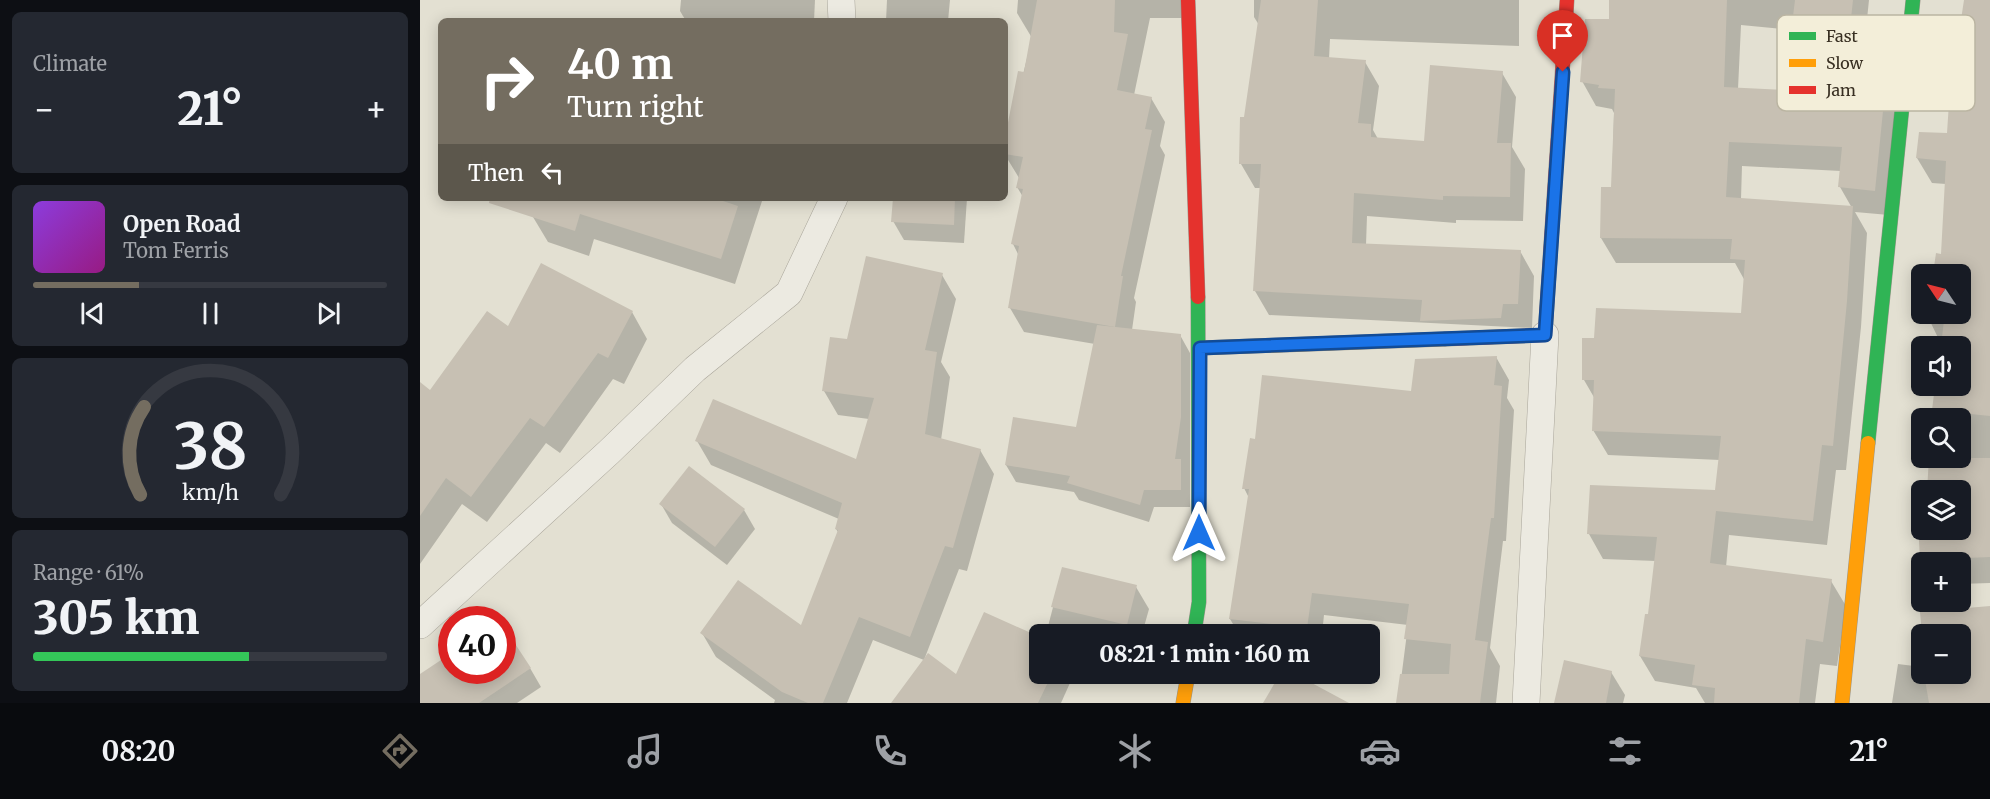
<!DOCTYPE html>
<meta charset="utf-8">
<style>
body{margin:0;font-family:Merriweather,serif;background:#242831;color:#f1f3f6;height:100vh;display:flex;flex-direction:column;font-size:22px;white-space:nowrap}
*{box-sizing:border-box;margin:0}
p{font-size:20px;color:#9ea1a6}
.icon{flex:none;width:33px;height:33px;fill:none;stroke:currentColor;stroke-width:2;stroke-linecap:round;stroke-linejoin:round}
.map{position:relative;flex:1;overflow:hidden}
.panel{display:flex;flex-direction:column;gap:12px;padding:12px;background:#0d0f14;width:420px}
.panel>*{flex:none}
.banner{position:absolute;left:18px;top:18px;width:570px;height:183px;border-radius:9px;box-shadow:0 3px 15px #0003;background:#746d60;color:#fff;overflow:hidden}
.needle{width:39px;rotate:305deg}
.tools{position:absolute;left:1491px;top:264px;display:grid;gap:12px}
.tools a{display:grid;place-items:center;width:60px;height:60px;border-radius:9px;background:#171b24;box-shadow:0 3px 15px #0003;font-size:30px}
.speed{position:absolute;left:18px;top:606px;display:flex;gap:12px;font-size:30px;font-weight:700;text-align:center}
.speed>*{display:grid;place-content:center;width:78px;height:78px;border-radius:50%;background:#171b24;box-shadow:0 3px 15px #0003;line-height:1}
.speed .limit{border:9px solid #d22;background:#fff;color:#111}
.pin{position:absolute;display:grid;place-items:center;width:51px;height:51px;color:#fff;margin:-62px -26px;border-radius:50% 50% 50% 0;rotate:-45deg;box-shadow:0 0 6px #0007}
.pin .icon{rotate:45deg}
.me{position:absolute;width:66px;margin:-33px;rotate:0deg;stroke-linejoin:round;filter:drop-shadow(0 0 4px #0008)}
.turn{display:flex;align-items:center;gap:21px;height:126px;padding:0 30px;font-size:27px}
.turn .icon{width:78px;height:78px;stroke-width:2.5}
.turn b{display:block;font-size:42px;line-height:51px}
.then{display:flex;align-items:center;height:57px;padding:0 30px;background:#0003;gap:12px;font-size:22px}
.big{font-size:45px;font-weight:800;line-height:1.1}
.panel .tile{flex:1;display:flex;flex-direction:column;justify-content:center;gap:9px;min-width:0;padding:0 21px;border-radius:9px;background:#242831}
.panel .dial{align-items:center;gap:0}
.dial svg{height:156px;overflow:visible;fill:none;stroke:#363941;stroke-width:7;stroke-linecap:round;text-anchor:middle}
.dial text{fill:#f1f3f6;stroke:none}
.song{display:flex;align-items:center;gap:18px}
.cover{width:72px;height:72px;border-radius:9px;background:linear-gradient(135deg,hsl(270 70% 55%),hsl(310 70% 35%))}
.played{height:6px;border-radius:3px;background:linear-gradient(90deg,#746d60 30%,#363941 30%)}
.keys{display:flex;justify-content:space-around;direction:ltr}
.heat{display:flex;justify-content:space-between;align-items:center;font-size:33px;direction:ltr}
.charge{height:9px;border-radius:4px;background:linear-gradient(90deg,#34c759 61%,#363941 0)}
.trip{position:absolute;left:609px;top:624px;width:351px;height:60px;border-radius:9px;background:#171b24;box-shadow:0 3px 15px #0003;font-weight:800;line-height:60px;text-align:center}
.dock{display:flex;height:96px;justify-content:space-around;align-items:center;background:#090b0e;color:#9ea1a6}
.dock .icon{width:42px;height:42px}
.dock .current{color:#746d60}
.dock b{font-size:27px;color:#f1f3f6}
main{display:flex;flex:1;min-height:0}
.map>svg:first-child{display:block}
.shadow{fill:#0003;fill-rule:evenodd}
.building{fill:#c7c0b3}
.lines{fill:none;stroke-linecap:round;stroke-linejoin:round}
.street-casing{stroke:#a9a59a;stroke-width:28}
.fast-casing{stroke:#99958a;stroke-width:15}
.slow-casing{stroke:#99958a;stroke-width:15}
.jam-casing{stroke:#99958a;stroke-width:15}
.street{stroke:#eceae1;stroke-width:27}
.fast{stroke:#30b455;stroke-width:14}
.slow{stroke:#ff9f0a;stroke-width:14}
.jam{stroke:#e5322d;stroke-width:14}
.route-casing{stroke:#114b97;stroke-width:15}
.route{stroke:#1a73e8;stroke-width:10}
.key{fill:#f3eed9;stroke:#bbb5a2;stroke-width:1.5}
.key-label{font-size:16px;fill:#382f22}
</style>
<main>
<section class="panel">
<div class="tile"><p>Climate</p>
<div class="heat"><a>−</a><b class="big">21°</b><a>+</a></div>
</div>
<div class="tile">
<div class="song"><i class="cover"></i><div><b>Open Road</b><p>Tom Ferris</p></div></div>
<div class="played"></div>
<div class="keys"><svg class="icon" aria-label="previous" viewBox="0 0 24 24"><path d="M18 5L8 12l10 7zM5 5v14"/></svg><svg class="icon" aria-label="pause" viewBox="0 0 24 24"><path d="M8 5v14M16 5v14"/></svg><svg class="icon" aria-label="next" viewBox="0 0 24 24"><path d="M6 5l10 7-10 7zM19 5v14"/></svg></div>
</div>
<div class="tile dial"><svg viewBox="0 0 100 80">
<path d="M14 69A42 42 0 1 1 86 69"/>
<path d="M14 69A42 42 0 0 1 16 24" stroke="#746d60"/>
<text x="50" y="56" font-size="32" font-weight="700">38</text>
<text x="50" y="72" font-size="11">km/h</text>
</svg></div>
<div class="tile"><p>Range · 61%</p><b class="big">305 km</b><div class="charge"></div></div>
</section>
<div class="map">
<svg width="1570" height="703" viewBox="0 0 1570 703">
<rect width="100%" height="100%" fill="#e3e0d2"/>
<g class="shadow">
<polygon points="261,0 395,0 394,21 266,21 260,11"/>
<polygon points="467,0 530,0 528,21 466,21"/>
<polygon points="598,0 769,0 765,18 730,18 714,95 731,98 745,122 740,146 745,155 714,298 716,302 712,330 760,335 770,353 770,507 734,507 729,522 659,500 654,492 596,482 586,465 657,429 675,344 604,332 590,308 599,256 593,244 603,197 597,187 599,178 585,155 585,147 612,38 597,13"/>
<polygon points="834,0 1099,0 1099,46 910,39 909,59 945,62 959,86 953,130 958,139 1005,143 1082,73 1096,97 1092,147 1105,169 1103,221 1036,220 1036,223 947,216 946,245 1100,251 1114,276 1112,328 849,315 835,291 841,188 835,188 821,164 839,25 834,17"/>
<path d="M1190,0h259l-5,48h5l27,49 -7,118 -34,-3 12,21 -6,94 -15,143h-10l-9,75 -98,-10 -3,32 105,14 15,25 -9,60 -17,-2 -5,39h-110l-9,-15 -41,-7 -15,-25 10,-40 6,-55 -53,-2 -14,-25 128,-43 3,-31 -112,-5 -15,-25 2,-31 -11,-19 158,-66 3,-33 -10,-18h-119l-15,-25 11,-50 2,-75 -2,-4 -16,-3 -14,-25 28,-60zM1321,25l52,5 -8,62 -47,-3zM1322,166l99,5 -1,16 12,21 -111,-9z"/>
<polygon points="1545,0 1570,0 1570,583 1540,584 1540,562 1503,562 1501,560 1502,530 1540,530 1540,490 1509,490 1511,458 1540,458 1540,418 1513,418 1517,386 1540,386 1540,346 1522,346 1508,317 1508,314 1540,314 1540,274 1514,274 1517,254 1523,255 1526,184 1512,183 1497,158 1529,135"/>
<polygon points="119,198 343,198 315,284 174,239 169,256 128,242 113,217"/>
<polygon points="474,198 547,198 544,243 484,240 473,221"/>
<polygon points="522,275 536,299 521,362 530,377 521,440 560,450 574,474 547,571 539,569 504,660 453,640 427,703 354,703 355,700 296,657 282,633 382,628 418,532 416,529 419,519 291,465 277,441 437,461 449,419 418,415 404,391 428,341"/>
<polygon points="212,312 227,339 204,384 193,379 140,453 126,443 67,522 42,504 0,564 0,384 10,392 88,328"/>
<polygon points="1076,357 1089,380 1087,398 1094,410 1086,541 1083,541 1070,648 1080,666 1076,703 978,703 988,625 904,615 902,634 819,634 810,619 829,498 824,488 836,441 992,392"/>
<polygon points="241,504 324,510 335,529 307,565 252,523"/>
<polygon points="643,569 716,587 729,609 722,634 626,634"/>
<polygon points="1570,608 1570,703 1472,703 1478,664 1502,667 1502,674 1540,674 1540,634 1504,634 1502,614"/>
<polygon points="110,668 121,687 97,703 0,703 0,676 36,680"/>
<polygon points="1191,672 1205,695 1203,703 1136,703"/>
<polygon points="654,674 641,703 480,703 536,676"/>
</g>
<g class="building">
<polygon points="617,0 695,0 694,32 708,34 697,90 732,97 725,129 732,130 701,276 703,276 695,327 588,308 599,246 591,244 603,189 596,188 603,157 585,154 585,138 598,71 604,72"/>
<polygon points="841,0 898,0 894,56 946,60 938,123 951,124 951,137 1004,141 1010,65 1083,71 1077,143 1091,143 1090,197 1023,196 1023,200 934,193 932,243 1101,250 1098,304 1083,304 1081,318 1000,321 1002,300 833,291 841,164 819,164 820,117 824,117"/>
<polygon points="1189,0 1307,0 1304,87 1364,90 1375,0 1433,0 1428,46 1450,46 1450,70 1463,71 1456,110 1463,111 1455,191 1418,187 1422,147 1309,142 1306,197 1433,206 1427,301 1413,446 1402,445 1393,521 1296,511 1290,563 1412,579 1403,642 1386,639 1379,703 1294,703 1295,688 1272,685 1275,665 1219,656 1225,614 1228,614 1237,537 1167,534 1170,485 1295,490 1301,436 1172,431 1174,380 1162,380 1162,338 1174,338 1176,308 1321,313 1325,260 1310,259 1312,239 1180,238 1181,187 1191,187 1195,89 1178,88 1179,85 1160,82 1165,19 1189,19"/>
<polygon points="1544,0 1570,0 1570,416 1512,410 1515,386 1540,386 1540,346 1521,346 1524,320 1506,318 1507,314 1540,314 1540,274 1513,274 1516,253 1521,254 1526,161 1496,158 1499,132 1527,133 1531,72 1533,72"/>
<polygon points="70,198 294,198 318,206 301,259 160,214 155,231 69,203"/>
<polygon points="473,198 535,198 534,225 471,222"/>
<polygon points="446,256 523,273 505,350 517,352 505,434 561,449 533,548 525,546 490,637 439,617 403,703 388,703 362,692 280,633 318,580 381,625 418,530 415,529 422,503 275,441 293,399 436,459 454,398 402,391 410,337 427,339"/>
<polygon points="121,263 213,311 188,358 178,353 124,427 110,418 51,497 26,478 0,516 0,382 10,390 67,311 88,326"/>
<polygon points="677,325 761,334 761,417 755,459 761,459 761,490 724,490 720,505 647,483 650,476 585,465 593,417 656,427"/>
<polygon points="1077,356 1074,385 1082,386 1074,518 1071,518 1055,640 1068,642 1060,703 976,703 980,674 1029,674 1031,644 984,639 989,604 892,593 887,628 809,619 829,489 822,489 830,438 835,439 842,375 991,391 995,359"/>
<polygon points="1509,458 1570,458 1570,557 1500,560 1497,503 1502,503 1502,530 1540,530 1540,490 1507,490"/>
<polygon points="269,466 325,509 295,547 239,504"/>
<polygon points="642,567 717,585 707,625 631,607"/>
<polygon points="1570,606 1570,703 1509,703 1504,674 1540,674 1540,634 1502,634 1500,612"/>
<polygon points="564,612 620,637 620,674 632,674 618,703 471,703 508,653 536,674"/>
<polygon points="82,624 111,668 59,703 0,703 0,674 24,658 32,670 82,670"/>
<polygon points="1144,660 1192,671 1186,703 1134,703"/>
<polygon points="860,674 875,674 929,703 843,703"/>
</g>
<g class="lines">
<g class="street-casing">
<g id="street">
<polyline points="421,0 422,21"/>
<polyline points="0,625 189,452 275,369 369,293 414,198"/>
<polyline points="1106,703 1125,335"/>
</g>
</g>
<g class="fast-casing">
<g id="fast">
<polyline points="1448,443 1493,0"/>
<polyline points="774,634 779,602 778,297"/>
</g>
</g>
<g class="slow-casing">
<g id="slow">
<polyline points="780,348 1025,339"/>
<polyline points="763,703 768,674"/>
<polyline points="1422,703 1448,443"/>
</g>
</g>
<g class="jam-casing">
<g id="jam">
<polyline points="768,0 778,297"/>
<polyline points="1025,339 1125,335 1147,0"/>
</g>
</g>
<use href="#street" class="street"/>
<use href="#fast" class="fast"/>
<use href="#slow" class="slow"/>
<use href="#jam" class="jam"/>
</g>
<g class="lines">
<g class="route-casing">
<polyline id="route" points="779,533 780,348 1125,335 1143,72"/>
</g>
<use href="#route" class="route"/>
</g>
<rect x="1357" y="15" width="198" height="96" rx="9" class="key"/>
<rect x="1369" y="32" width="27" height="8" fill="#30b455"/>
<rect x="1369" y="59" width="27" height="8" fill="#ff9f0a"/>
<rect x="1369" y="86" width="27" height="8" fill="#e5322d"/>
<g class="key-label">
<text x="1406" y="42">Fast</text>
<text x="1406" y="69">Slow</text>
<text x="1406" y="96">Jam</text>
</g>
</svg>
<div class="tools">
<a><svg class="needle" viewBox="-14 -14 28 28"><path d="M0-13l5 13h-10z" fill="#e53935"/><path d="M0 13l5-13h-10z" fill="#9ea1a6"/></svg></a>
<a><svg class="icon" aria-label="sound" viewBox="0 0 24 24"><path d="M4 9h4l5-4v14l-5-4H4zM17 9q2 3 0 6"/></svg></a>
<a><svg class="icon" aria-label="search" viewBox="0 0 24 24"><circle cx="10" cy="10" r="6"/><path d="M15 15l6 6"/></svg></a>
<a><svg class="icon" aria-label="layers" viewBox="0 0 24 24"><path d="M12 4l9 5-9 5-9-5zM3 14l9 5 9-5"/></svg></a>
<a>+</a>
<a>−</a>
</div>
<div class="speed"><div class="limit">40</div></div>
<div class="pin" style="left:1143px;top:72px;background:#d93025"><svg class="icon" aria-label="arrive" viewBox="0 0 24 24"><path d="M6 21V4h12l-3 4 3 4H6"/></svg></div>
<svg class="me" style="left:779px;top:533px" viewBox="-20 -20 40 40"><path d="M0-17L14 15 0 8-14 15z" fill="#1a73e8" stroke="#fff" stroke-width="4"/></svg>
<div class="trip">08:21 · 1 min · 160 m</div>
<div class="banner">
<div class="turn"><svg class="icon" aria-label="right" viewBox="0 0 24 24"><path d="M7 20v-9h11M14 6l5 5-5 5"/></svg><div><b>40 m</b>Turn right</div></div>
<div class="then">Then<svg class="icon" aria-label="left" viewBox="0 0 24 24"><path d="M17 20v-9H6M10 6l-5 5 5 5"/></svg></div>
</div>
</div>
</main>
<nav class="dock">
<b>08:20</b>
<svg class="icon current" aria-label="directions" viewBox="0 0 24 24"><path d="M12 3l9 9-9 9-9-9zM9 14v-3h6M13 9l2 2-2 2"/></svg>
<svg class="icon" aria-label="music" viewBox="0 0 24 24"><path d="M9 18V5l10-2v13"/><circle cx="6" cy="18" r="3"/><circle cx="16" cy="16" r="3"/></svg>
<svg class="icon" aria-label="phone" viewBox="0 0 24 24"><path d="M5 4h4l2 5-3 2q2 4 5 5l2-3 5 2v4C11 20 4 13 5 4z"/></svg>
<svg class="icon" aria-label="climate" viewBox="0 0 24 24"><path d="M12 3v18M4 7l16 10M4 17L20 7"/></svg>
<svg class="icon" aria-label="car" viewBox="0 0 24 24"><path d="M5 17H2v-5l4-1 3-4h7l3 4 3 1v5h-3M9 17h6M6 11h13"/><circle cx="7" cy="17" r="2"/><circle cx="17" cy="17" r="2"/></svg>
<svg class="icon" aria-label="filters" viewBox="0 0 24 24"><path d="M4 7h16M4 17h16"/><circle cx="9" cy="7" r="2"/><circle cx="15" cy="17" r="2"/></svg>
<b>21°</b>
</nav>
